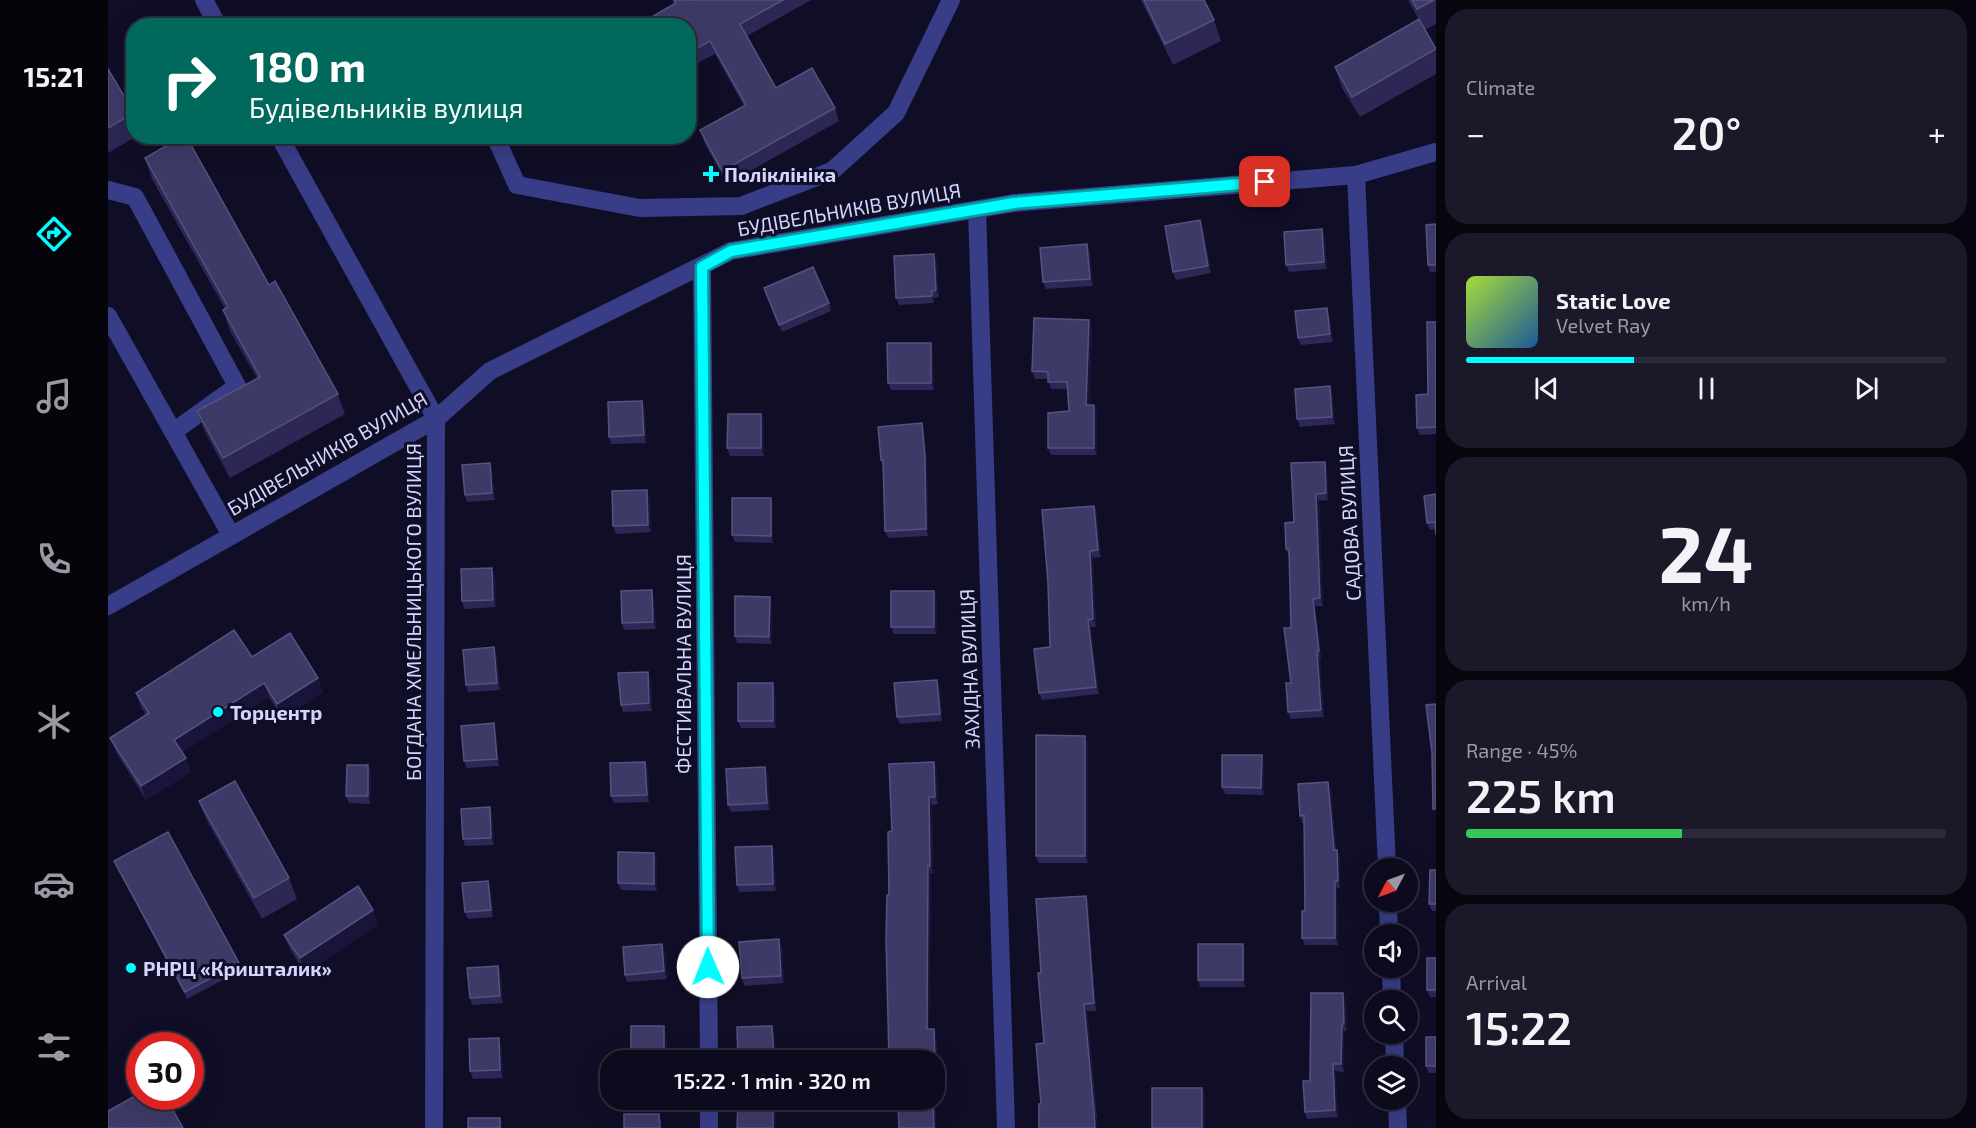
<!DOCTYPE html>
<meta charset="utf-8">
<style>
body{margin:0;font-family:"Exo 2",sans-serif;background:#1a1829;color:#f1f3f6;height:100vh;display:flex;flex-direction:column;font-size:22px;white-space:nowrap}
*{box-sizing:border-box;margin:0}
p{font-size:20px;color:#9a9aa3}
.icon{flex:none;width:33px;height:33px;fill:none;stroke:currentColor;stroke-width:2;stroke-linecap:round;stroke-linejoin:round}
.map{position:relative;flex:1;overflow:hidden}
.panel{display:flex;flex-direction:column;gap:9px;padding:9px;background:#07060f;width:540px}
.panel>*{flex:none}
.banner{position:absolute;left:18px;top:18px;width:570px;height:126px;border-radius:24px;box-shadow:0 6px 24px #0002,0 0 0 2px #2c2b3b;background:#00695c;color:#fff;overflow:hidden}
.needle{width:39px;rotate:229deg}
.controls{position:absolute;left:1256px;top:858px;display:grid;gap:12px}
.controls a{display:grid;place-items:center;width:54px;height:54px;border-radius:50%;background:#0c0a1c;box-shadow:0 6px 24px #0002,0 0 0 2px #2c2b3b;font-size:30px}
.speed{position:absolute;left:18px;top:1032px;display:flex;gap:12px;font-size:30px;font-weight:700;text-align:center}
.speed>*{display:grid;place-content:center;width:78px;height:78px;border-radius:50%;background:#0c0a1c;box-shadow:0 6px 24px #0002,0 0 0 2px #2c2b3b;line-height:1}
.speed .limit{border:9px solid #d22;background:#fff;color:#111}
.pin{position:absolute;display:grid;place-items:center;width:51px;height:51px;color:#fff;margin:-26px;border-radius:12px;box-shadow:0 3px 9px #0006}
.me{position:absolute;width:66px;margin:-33px;rotate:359deg;stroke-linejoin:round;filter:drop-shadow(0 0 4px #0008)}
.turn{display:flex;align-items:center;gap:21px;height:126px;padding:0 24px;font-size:27px}
.turn .icon{width:78px;height:78px;stroke-width:2.5}
.turn b{display:block;font-size:42px;line-height:51px}
.big{font-size:45px;font-weight:600;line-height:1.1}
.panel .tile{flex:1;display:flex;flex-direction:column;justify-content:center;gap:9px;min-width:0;padding:0 21px;border-radius:24px;background:#1a1829}
.panel .dial{align-items:center;gap:0}
.dial b{font-size:78px;line-height:1}
.song{display:flex;align-items:center;gap:18px}
.cover{width:72px;height:72px;border-radius:9px;background:linear-gradient(135deg,hsl(80 70% 55%),hsl(210 70% 35%))}
.played{height:6px;border-radius:3px;background:linear-gradient(90deg,#00fdff 35%,#2c2b3b 35%)}
.keys{display:flex;justify-content:space-around;direction:ltr}
.heat{display:flex;justify-content:space-between;align-items:center;font-size:33px;direction:ltr}
.charge{height:9px;border-radius:4px;background:linear-gradient(90deg,#34c759 45%,#2c2b3b 0)}
.trip{position:absolute;left:492px;top:1050px;width:345px;height:60px;border-radius:24px;background:#0c0a1c;box-shadow:0 6px 24px #0002,0 0 0 2px #2c2b3b;font-weight:600;line-height:60px;text-align:center}
main{display:flex;flex:1;min-height:0}
.tabs{display:flex;flex-direction:column;width:108px;justify-content:space-around;align-items:center;background:#05040b;color:#9a9aa3}
.tabs .icon{width:42px;height:42px}
.tabs .on{color:#00fdff}
.tabs b{font-size:27px;color:#f1f3f6}
.map>svg:first-child{display:block}
.lines{fill:none;stroke-linecap:round;stroke-linejoin:round}
.minor{stroke:#383d87;stroke-width:18}
.wall{fill:#2c2755}
.shaded-wall{fill:#19153a}
.building{fill:#3e3a67;stroke:#56527f;stroke-width:1.5}
.route-casing{stroke:#00a4a6;stroke-width:15}
.route{stroke:#00fdff;stroke-width:10}
.poi-dot{fill:#00fdff;stroke:#100e26;stroke-width:2}
.labels{text-anchor:middle;dominant-baseline:central;stroke-width:6;stroke-linejoin:round;paint-order:stroke}
.poi-label{font-size:20px;font-weight:bold;fill:#d5d4ff;stroke:#100e26;text-anchor:start}
.street-label{font-size:20px;fill:#d5d4ff;stroke:#100e26}
</style>
<main>
<nav class="tabs">
<b>15:21</b>
<svg class="icon on" aria-label="directions" viewBox="0 0 24 24"><path d="M12 3l9 9-9 9-9-9zM9 14v-3h6M13 9l2 2-2 2"/></svg>
<svg class="icon" aria-label="music" viewBox="0 0 24 24"><path d="M9 18V5l10-2v13"/><circle cx="6" cy="18" r="3"/><circle cx="16" cy="16" r="3"/></svg>
<svg class="icon" aria-label="phone" viewBox="0 0 24 24"><path d="M5 4h4l2 5-3 2q2 4 5 5l2-3 5 2v4C11 20 4 13 5 4z"/></svg>
<svg class="icon" aria-label="climate" viewBox="0 0 24 24"><path d="M12 3v18M4 7l16 10M4 17L20 7"/></svg>
<svg class="icon" aria-label="car" viewBox="0 0 24 24"><path d="M5 17H2v-5l4-1 3-4h7l3 4 3 1v5h-3M9 17h6M6 11h13"/><circle cx="7" cy="17" r="2"/><circle cx="17" cy="17" r="2"/></svg>
<svg class="icon" aria-label="filters" viewBox="0 0 24 24"><path d="M4 7h16M4 17h16"/><circle cx="9" cy="7" r="2"/><circle cx="15" cy="17" r="2"/></svg>
</nav>
<div class="map">
<svg width="1328" height="1128" viewBox="0 0 1328 1128">
<rect width="100%" height="100%" fill="#100e26"/>
<g class="lines">
<g class="minor">
<polyline points="96,0 110,26"/>
<polyline points="171,136 328,419 326,1128"/>
<polyline points="387,136 409,185 532,208 633,206 724,171 788,113 843,0"/>
<polyline points="1248,175 1279,868"/>
<polyline points="0,190 27,197 129,386 65,432"/>
<polyline points="869,210 898,1128"/>
<polyline points="594,267 601,1060"/>
<polyline points="0,316 123,535"/>
<polyline points="0,606 328,419 382,371 623,251 906,203 1248,175 1328,152"/>
<polyline points="1280,902 1281,934"/>
<polyline points="1283,968 1284,1000"/>
<polyline points="1286,1034 1287,1066"/>
<polyline points="601,1100 601,1128"/>
<polyline points="1289,1100 1290,1128"/>
</g>
</g>
<g class="wall">
<polygon points="564,0 703,0 639,36 668,88 727,108 731,121 619,184 597,144 592,130 636,106 607,54 580,68 580,26"/>
<polygon points="1033,0 1096,0 1106,20 1113,41 1065,65"/>
<polygon points="1300,0 1328,0 1328,24 1317,30 1328,50 1328,74 1252,117 1234,88 1227,67 1311,20"/>
<polygon points="0,69 26,113 26,136 29,136 0,153"/>
<polygon points="438,136 459,136 443,145"/>
<polygon points="37,158 161,285 230,394 237,414 122,478 97,432 89,411 149,378 122,331 115,310 117,309 44,179"/>
<polygon points="1328,224 1328,272 1322,272 1320,265"/>
<polygon points="1095,227 1103,273 1068,280 1065,272"/>
<polygon points="1214,229 1217,237 1219,269 1181,272 1178,265"/>
<polygon points="979,244 982,252 985,286 938,289 935,282"/>
<polygon points="829,261 831,297 826,298 826,303 791,305 788,298"/>
<polygon points="656,288 721,303 723,311 674,332"/>
<polygon points="1221,315 1225,342 1193,345 1190,338"/>
<polygon points="1328,322 1328,434 1312,435 1309,428 1320,394"/>
<polygon points="984,328 981,405 989,412 989,455 943,455 940,448 961,411 960,389 943,389 940,379 927,379 924,371"/>
<polygon points="823,343 825,350 826,390 783,390 780,383"/>
<polygon points="1222,386 1224,394 1227,424 1192,427 1189,419"/>
<polygon points="534,401 537,408 538,443 503,444 501,437"/>
<polygon points="653,414 656,421 656,456 622,456 619,448"/>
<polygon points="814,423 816,430 819,464 820,536 780,538 777,531 775,466 773,460"/>
<polygon points="1217,462 1219,469 1220,500 1211,501 1215,606 1207,606 1213,658 1212,659 1216,717 1183,719 1180,712 1183,683 1183,628 1181,557 1178,549 1186,522"/>
<polygon points="382,463 384,470 387,500 359,502 357,495"/>
<polygon points="1328,494 1328,529 1322,530 1319,523"/>
<polygon points="542,497 543,532 508,534 505,526"/>
<polygon points="665,506 665,543 627,542 624,535"/>
<polygon points="986,506 989,513 993,557 985,558 988,627 983,627 991,694 934,700 931,693 942,647 940,583"/>
<polygon points="387,576 388,607 356,609 354,601"/>
<polygon points="546,597 548,629 516,630 514,623"/>
<polygon points="662,597 664,604 664,644 629,643 627,636"/>
<polygon points="829,598 828,634 786,634 783,627"/>
<polygon points="386,647 389,655 392,690 360,692 358,685"/>
<polygon points="144,657 215,692 174,718 161,697 74,752 83,772 38,800 8,752 2,738 38,715 33,707 28,693"/>
<polygon points="543,679 544,711 515,712 513,705"/>
<polygon points="832,687 834,721 792,724 789,717"/>
<polygon points="667,690 668,728 633,728 630,721"/>
<polygon points="388,730 391,766 359,768 356,761"/>
<polygon points="980,743 980,863 931,863 928,856"/>
<polygon points="537,762 540,769 541,802 506,803 503,796"/>
<polygon points="1156,762 1156,795 1117,794 1114,787"/>
<polygon points="260,765 263,772 262,804 241,803 238,796"/>
<polygon points="829,769 830,804 824,805 825,873 823,873 821,1029 826,1029 828,1036 830,1068 826,1068 826,1060 781,895 784,831"/>
<polygon points="660,774 662,810 623,812 620,805"/>
<polygon points="1223,789 1228,850 1229,850 1232,857 1232,888 1229,888 1230,945 1197,945 1194,938 1197,911 1196,823 1194,823 1192,816"/>
<polygon points="91,801 181,878 189,899 154,919 99,821"/>
<polygon points="382,807 384,814 386,845 357,846 355,839"/>
<polygon points="664,846 666,853 668,891 631,892 629,885"/>
<polygon points="546,853 549,860 549,891 513,890 510,883"/>
<polygon points="6,861 131,963 134,970 79,999 9,868"/>
<polygon points="1328,870 1328,911 1324,911 1321,904"/>
<polygon points="383,888 385,917 360,919 357,912"/>
<polygon points="978,896 980,903 988,1011 979,1011 989,1118 933,1104 936,1043 933,973"/>
<polygon points="270,924 197,973 182,949 176,935"/>
<polygon points="1135,944 1137,951 1137,987 1092,987 1090,980"/>
<polygon points="674,946 676,983 636,986 634,978"/>
<polygon points="557,951 559,979 519,982 517,975"/>
<polygon points="1328,958 1328,997 1322,997 1319,990"/>
<polygon points="390,966 393,973 395,1003 364,1005 362,998"/>
<polygon points="1238,1000 1239,1031 1236,1031 1236,1072 1227,1071 1230,1117 1199,1119 1197,1112 1202,1081"/>
<polygon points="558,1033 559,1058 525,1058 523,1051"/>
<polygon points="1328,1037 1328,1073 1321,1073 1318,1066"/>
<polygon points="393,1045 395,1078 365,1079 362,1071"/>
</g>
<g class="shaded-wall">
<polygon points="1092,220 1095,227 1103,273 1100,266"/>
<polygon points="1214,229 1217,237 1219,269 1216,262"/>
<polygon points="979,244 982,252 985,286 982,279"/>
<polygon points="826,254 829,261 831,297 828,290"/>
<polygon points="824,291 826,298 826,303 824,296"/>
<polygon points="1219,308 1221,315 1225,342 1222,334"/>
<polygon points="981,320 984,328 981,412 978,405"/>
<polygon points="823,343 825,350 826,390 823,383"/>
<polygon points="1222,386 1224,394 1227,424 1224,417"/>
<polygon points="534,401 537,408 538,443 536,435"/>
<polygon points="986,405 989,412 989,455 986,448"/>
<polygon points="653,414 656,421 656,456 653,448"/>
<polygon points="814,423 816,430 819,464 820,536 818,529"/>
<polygon points="1217,462 1219,469 1220,500 1218,493"/>
<polygon points="382,463 384,470 387,500 384,493"/>
<polygon points="539,490 542,497 543,532 540,525"/>
<polygon points="1208,494 1211,501 1215,606 1212,598"/>
<polygon points="663,498 665,506 665,543 663,536"/>
<polygon points="986,506 989,513 993,557 990,550"/>
<polygon points="982,551 985,558 988,627 985,619"/>
<polygon points="384,568 387,576 388,607 385,600"/>
<polygon points="544,590 546,597 548,629 545,622"/>
<polygon points="826,591 829,598 828,634 826,627"/>
<polygon points="662,597 664,604 664,644 661,637"/>
<polygon points="1205,599 1207,606 1213,658 1211,651"/>
<polygon points="980,620 983,627 991,694 988,687"/>
<polygon points="386,647 389,655 392,690 389,683"/>
<polygon points="1209,651 1212,659 1216,717 1213,710"/>
<polygon points="540,672 543,679 544,711 541,703"/>
<polygon points="210,678 215,692 174,718 169,704"/>
<polygon points="829,680 832,687 834,721 832,714"/>
<polygon points="156,683 161,697 72,754 66,740"/>
<polygon points="665,683 667,690 668,728 665,721"/>
<polygon points="386,723 388,730 391,766 389,759"/>
<polygon points="977,736 980,743 980,863 977,856"/>
<polygon points="1154,755 1156,762 1156,795 1153,788"/>
<polygon points="78,758 83,772 38,800 33,786"/>
<polygon points="537,762 540,769 541,802 539,795"/>
<polygon points="826,762 829,769 830,804 827,797"/>
<polygon points="260,765 263,772 262,804 260,796"/>
<polygon points="657,767 660,774 662,810 659,803"/>
<polygon points="1220,782 1223,789 1228,857 1226,850"/>
<polygon points="821,797 824,805 825,873 822,866"/>
<polygon points="382,807 384,814 386,845 383,838"/>
<polygon points="664,846 666,853 668,891 665,884"/>
<polygon points="1229,850 1232,857 1232,888 1230,881"/>
<polygon points="546,853 549,860 549,891 546,884"/>
<polygon points="820,866 823,873 821,1036 819,1029"/>
<polygon points="380,881 383,888 385,917 383,910"/>
<polygon points="1227,881 1229,888 1230,945 1227,938"/>
<polygon points="978,896 980,903 988,1011 986,1003"/>
<polygon points="265,910 270,924 197,973 192,958"/>
<polygon points="671,939 674,946 676,983 673,976"/>
<polygon points="554,944 557,951 559,979 556,971"/>
<polygon points="1135,944 1137,951 1137,987 1135,980"/>
<polygon points="390,966 393,973 395,1003 392,996"/>
<polygon points="1235,993 1238,1000 1239,1031 1236,1024"/>
<polygon points="976,1004 979,1011 989,1128 987,1128"/>
<polygon points="1234,1024 1236,1031 1236,1072 1233,1064"/>
<polygon points="556,1026 558,1033 559,1058 556,1051"/>
<polygon points="664,1026 667,1034 668,1060 666,1060"/>
<polygon points="826,1029 828,1036 830,1068 827,1061"/>
<polygon points="391,1038 393,1045 395,1078 392,1070"/>
<polygon points="1225,1064 1227,1071 1230,1117 1227,1110"/>
<polygon points="1094,1088 1097,1095 1097,1128 1094,1128"/>
<polygon points="825,1101 828,1108 828,1128 826,1128"/>
<polygon points="665,1104 668,1111 668,1128 665,1128"/>
<polygon points="551,1114 554,1121 554,1128 552,1128"/>
<polygon points="392,1118 394,1125 394,1128 392,1128"/>
</g>
<g class="building">
<polygon points="566,0 675,0 632,24 668,88 704,68 727,108 614,171 592,130 638,105 602,41 580,53 580,26 528,26 568,3"/>
<polygon points="1036,0 1096,0 1106,20 1057,44"/>
<polygon points="1304,0 1326,0 1309,9"/>
<polygon points="1311,19 1328,49 1244,97 1227,67"/>
<polygon points="0,69 26,113 0,128"/>
<polygon points="75,136 78,136 161,285 167,281 230,394 115,458 89,411 152,377 115,310 120,307 37,158"/>
<polygon points="1092,220 1100,266 1065,272 1057,226"/>
<polygon points="1328,224 1328,265 1320,265 1318,225"/>
<polygon points="1214,229 1216,262 1178,265 1176,232"/>
<polygon points="979,244 982,279 935,282 932,248"/>
<polygon points="826,254 828,290 824,291 824,296 788,298 786,256"/>
<polygon points="705,267 721,303 671,325 656,288"/>
<polygon points="1219,308 1222,334 1190,338 1187,311"/>
<polygon points="926,318 981,320 978,405 986,405 986,448 940,448 940,413 961,411 959,382 940,382 940,372 924,371"/>
<polygon points="1319,322 1328,322 1328,427 1309,428 1308,395 1320,394"/>
<polygon points="779,343 823,343 823,383 780,383"/>
<polygon points="1222,386 1224,417 1189,419 1187,389"/>
<polygon points="534,401 536,435 501,437 500,402"/>
<polygon points="620,414 653,414 653,448 619,448"/>
<polygon points="814,423 817,457 818,529 777,531 775,460 773,460 770,427"/>
<polygon points="1217,462 1218,493 1208,494 1212,598 1205,599 1211,651 1209,651 1213,710 1180,712 1178,683 1183,683 1176,628 1183,628 1181,549 1178,549 1177,523 1186,522 1183,463"/>
<polygon points="382,463 384,493 357,495 354,465"/>
<polygon points="539,490 540,525 505,526 504,491"/>
<polygon points="1328,494 1328,535 1327,522 1319,523 1316,496"/>
<polygon points="624,498 663,498 663,536 624,535"/>
<polygon points="986,506 990,550 982,551 985,619 980,620 988,687 931,693 926,649 942,647 940,583 934,510"/>
<polygon points="384,568 385,600 354,601 353,569"/>
<polygon points="544,590 545,622 514,623 513,591"/>
<rect x="783" y="591" width="43" height="36"/>
<polygon points="627,596 662,597 661,637 627,636"/>
<polygon points="126,630 144,657 182,633 210,678 169,704 156,683 66,740 78,758 33,786 2,738 41,713 28,693"/>
<polygon points="386,647 389,683 358,685 355,650"/>
<polygon points="540,672 541,703 513,705 510,673"/>
<polygon points="829,680 832,714 789,717 786,683"/>
<rect x="630" y="683" width="35" height="38"/>
<polygon points="1328,704 1328,809 1325,809 1324,753 1318,705"/>
<polygon points="386,723 389,759 356,761 353,726"/>
<polygon points="928,735 977,736 977,856 928,856"/>
<polygon points="1114,755 1154,755 1153,788 1114,787"/>
<polygon points="537,762 539,795 503,796 502,763"/>
<polygon points="826,762 827,797 821,797 822,866 820,866 819,1029 826,1029 827,1061 781,1060 778,937 779,895 781,895 780,832 784,831 781,764"/>
<polygon points="239,765 260,765 260,796 238,796"/>
<polygon points="657,767 659,803 620,805 618,769"/>
<polygon points="127,781 181,878 146,898 91,801"/>
<polygon points="1220,782 1226,850 1229,850 1230,881 1227,881 1227,938 1194,938 1194,911 1197,911 1196,815 1192,816 1190,784"/>
<polygon points="382,807 383,838 355,839 353,809"/>
<polygon points="60,832 131,963 77,992 6,861"/>
<polygon points="664,846 665,884 629,885 627,847"/>
<polygon points="510,852 546,853 546,884 510,883"/>
<polygon points="1322,870 1328,870 1328,904 1321,904"/>
<polygon points="380,881 383,910 357,912 354,883"/>
<polygon points="250,886 265,910 192,958 176,935"/>
<polygon points="978,896 986,1003 976,1004 986,1111 987,1128 931,1128 931,1104 933,1104 928,1044 936,1043 930,973 933,973 928,899"/>
<polygon points="671,939 673,976 634,978 631,942"/>
<polygon points="554,944 556,971 517,975 515,947"/>
<rect x="1090" y="944" width="45" height="36"/>
<rect x="1319" y="958" width="9" height="32"/>
<polygon points="390,966 392,996 362,998 359,968"/>
<polygon points="1203,993 1235,993 1236,1024 1234,1024 1233,1064 1225,1064 1227,1110 1197,1112 1195,1081 1202,1081"/>
<rect x="523" y="1026" width="33" height="25"/>
<polygon points="664,1026 666,1060 630,1060 629,1027"/>
<rect x="1318" y="1037" width="10" height="29"/>
<polygon points="391,1038 392,1070 362,1071 361,1039"/>
<rect x="1044" y="1088" width="50" height="40"/>
<polygon points="32,1093 32,1096 57,1096 75,1128 0,1128 0,1111"/>
<polygon points="825,1101 826,1128 791,1128 790,1102"/>
<polygon points="630,1103 665,1104 665,1128 629,1128"/>
<polygon points="516,1114 551,1114 552,1128 516,1128"/>
<rect x="360" y="1118" width="32" height="10"/>
</g>
<g class="lines">
<g class="route-casing">
<polyline id="route" points="600,967 594,267 623,251 906,203 1157,182"/>
</g>
<use href="#route" class="route"/>
</g>
<g class="poi-dot">
<path d="M600 165h6v6h6v6h-6v6h-6v-6h-6v-6h6z"/>
<circle cx="110" cy="712" r="6"/>
<circle cx="23" cy="968" r="6"/>
</g>
<g class="labels">
<g class="poi-label">
<text x="616" y="174">Поліклініка</text>
<text x="122" y="712">Торцентр</text>
<text x="35" y="968">РНРЦ «Кришталик»</text>
</g>
<g class="street-label">
<text transform="translate(741 209) rotate(-10)">БУДІВЕЛЬНИКІВ ВУЛИЦЯ</text>
<text transform="translate(219 453) rotate(-30)">БУДІВЕЛЬНИКІВ ВУЛИЦЯ</text>
<text transform="translate(1241 523) rotate(-93)">САДОВА ВУЛИЦЯ</text>
<text transform="translate(305 612) rotate(-90)">БОГДАНА ХМЕЛЬНИЦЬКОГО ВУЛИЦЯ</text>
<text transform="translate(575 664) rotate(-90)">ФЕСТИВАЛЬНА ВУЛИЦЯ</text>
<text transform="translate(861 669) rotate(-92)">ЗАХІДНА ВУЛИЦЯ</text>
</g>
</g>
</svg>
<div class="controls">
<a><svg class="needle" viewBox="-14 -14 28 28"><path d="M0-13l5 13h-10z" fill="#e53935"/><path d="M0 13l5-13h-10z" fill="#9a9aa3"/></svg></a>
<a><svg class="icon" aria-label="sound" viewBox="0 0 24 24"><path d="M4 9h4l5-4v14l-5-4H4zM17 9q2 3 0 6"/></svg></a>
<a><svg class="icon" aria-label="search" viewBox="0 0 24 24"><circle cx="10" cy="10" r="6"/><path d="M15 15l6 6"/></svg></a>
<a><svg class="icon" aria-label="layers" viewBox="0 0 24 24"><path d="M12 4l9 5-9 5-9-5zM3 14l9 5 9-5"/></svg></a>
</div>
<div class="speed"><div class="limit">30</div></div>
<div class="pin" style="left:1157px;top:182px;background:#d93025"><svg class="icon" aria-label="arrive" viewBox="0 0 24 24"><path d="M6 21V4h12l-3 4 3 4H6"/></svg></div>
<svg class="me" style="left:600px;top:967px" viewBox="-20 -20 40 40"><circle r="19" fill="#fff"/><path d="M0-13L10 11 0 6-10 11z" fill="#00fdff"/></svg>
<div class="trip">15:22 · 1 min · 320 m</div>
<div class="banner">
<div class="turn"><svg class="icon" aria-label="right" viewBox="0 0 24 24"><path d="M7 20v-9h11M14 6l5 5-5 5"/></svg><div><b>180 m</b>Будівельників вулиця</div></div>
</div>
</div>
<section class="panel">
<div class="tile"><p>Climate</p>
<div class="heat"><a>−</a><b class="big">20°</b><a>+</a></div>
</div>
<div class="tile">
<div class="song"><i class="cover"></i><div><b>Static Love</b><p>Velvet Ray</p></div></div>
<div class="played"></div>
<div class="keys"><svg class="icon" aria-label="previous" viewBox="0 0 24 24"><path d="M18 5L8 12l10 7zM5 5v14"/></svg><svg class="icon" aria-label="pause" viewBox="0 0 24 24"><path d="M8 5v14M16 5v14"/></svg><svg class="icon" aria-label="next" viewBox="0 0 24 24"><path d="M6 5l10 7-10 7zM19 5v14"/></svg></div>
</div>
<div class="tile dial"><b>24</b><p>km/h</p></div>
<div class="tile"><p>Range · 45%</p><b class="big">225 km</b><div class="charge"></div></div>
<div class="tile"><p>Arrival</p><b class="big">15:22</b></div>
</section>
</main>
